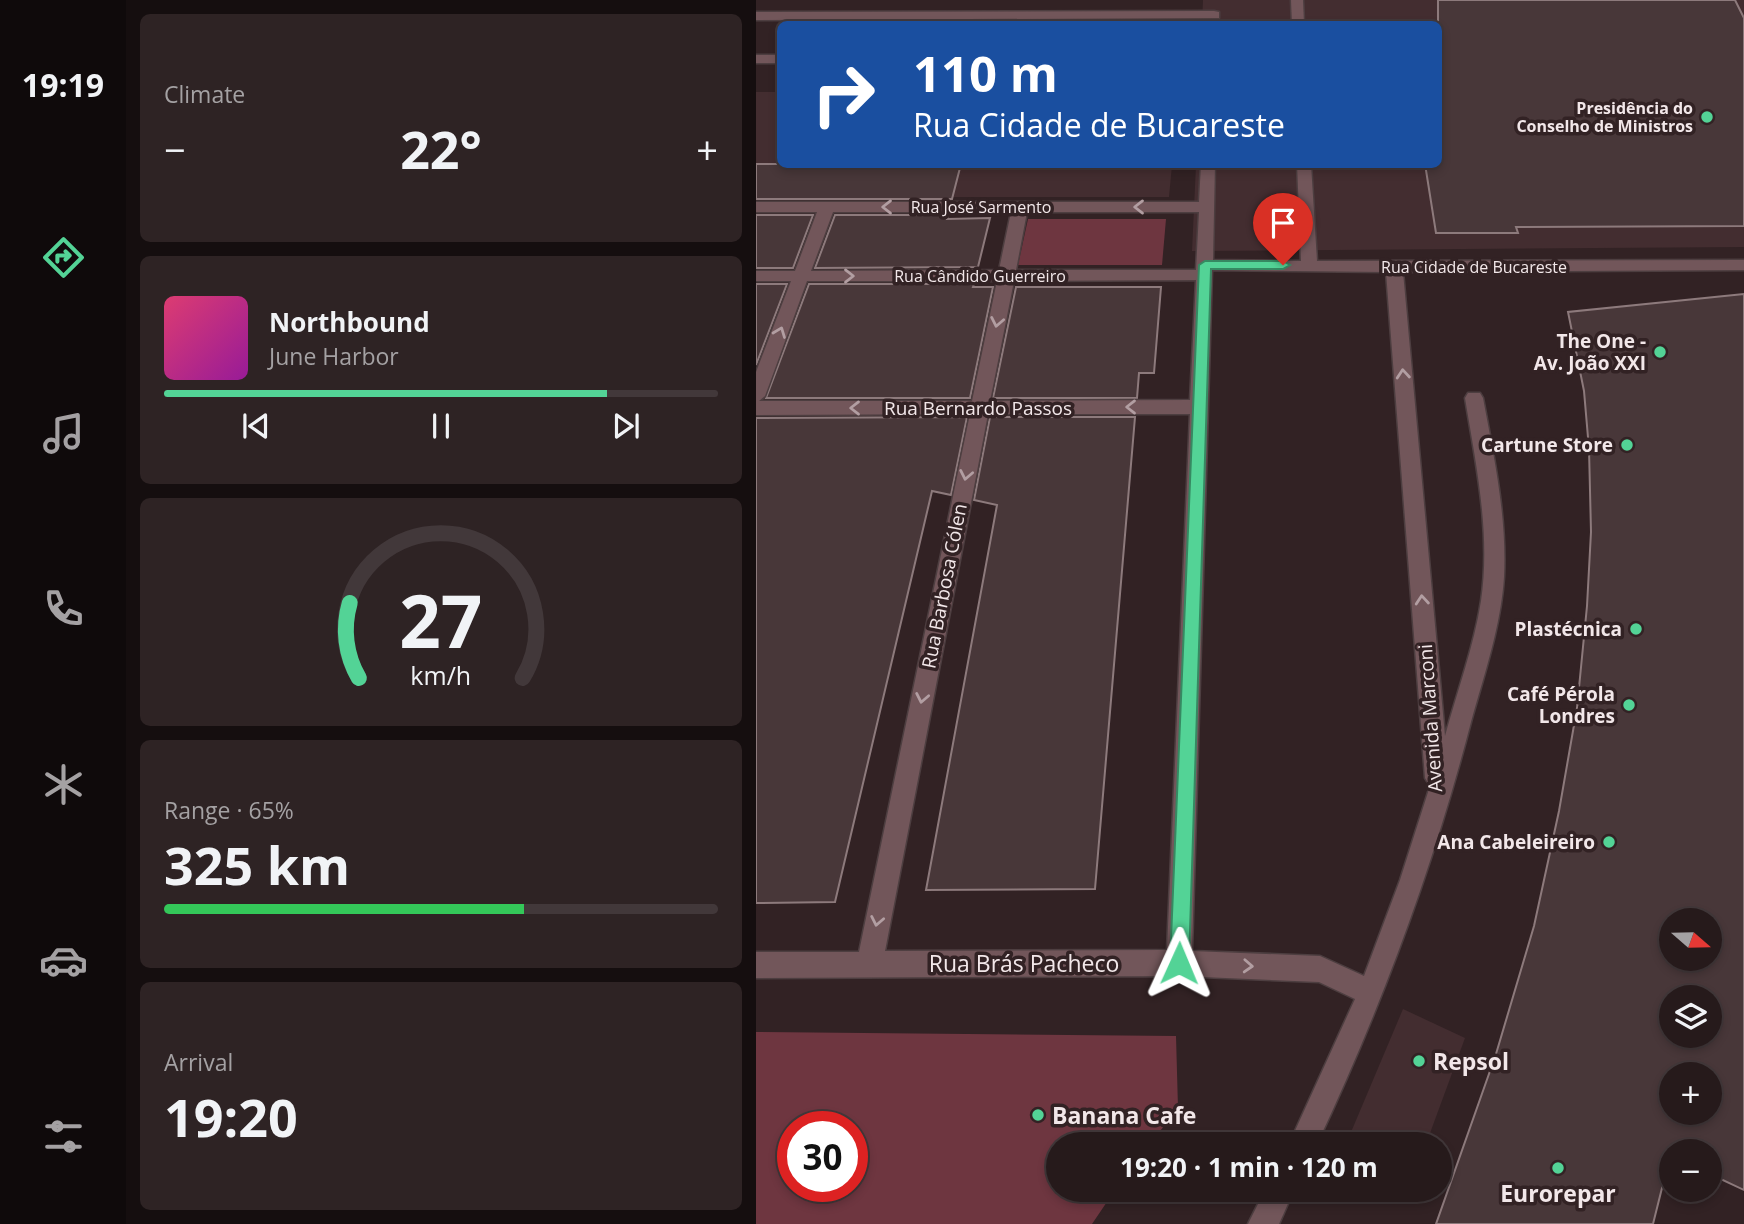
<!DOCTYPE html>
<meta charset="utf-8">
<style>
body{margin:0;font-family:"Open Sans",sans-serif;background:#2e2324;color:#f1f3f6;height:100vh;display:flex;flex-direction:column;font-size:26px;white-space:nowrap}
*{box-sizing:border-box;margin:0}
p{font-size:23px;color:#a4a1a3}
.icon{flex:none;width:38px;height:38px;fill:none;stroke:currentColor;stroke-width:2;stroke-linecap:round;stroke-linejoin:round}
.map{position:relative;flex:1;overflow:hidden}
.drawer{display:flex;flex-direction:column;gap:14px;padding:14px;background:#150e0f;width:630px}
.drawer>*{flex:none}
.top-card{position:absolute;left:21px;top:21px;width:665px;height:147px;border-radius:10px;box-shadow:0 4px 10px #0003,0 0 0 2px #42383a;background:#1a4fa0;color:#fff;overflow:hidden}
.needle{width:46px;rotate:110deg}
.buttons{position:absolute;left:903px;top:908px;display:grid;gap:14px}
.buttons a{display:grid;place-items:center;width:63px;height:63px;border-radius:50%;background:#261a1b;box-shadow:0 4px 10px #0003,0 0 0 2px #42383a;font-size:35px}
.speed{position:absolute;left:21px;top:1111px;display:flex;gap:14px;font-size:35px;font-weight:700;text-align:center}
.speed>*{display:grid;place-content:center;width:91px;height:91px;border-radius:50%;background:#261a1b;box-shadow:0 4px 10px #0003,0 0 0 2px #42383a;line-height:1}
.speed .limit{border:10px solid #d22;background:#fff;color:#111}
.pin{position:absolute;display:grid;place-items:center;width:60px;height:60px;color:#fff;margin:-72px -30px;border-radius:50% 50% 50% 0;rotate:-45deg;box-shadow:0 0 7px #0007}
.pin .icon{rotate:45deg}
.me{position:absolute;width:77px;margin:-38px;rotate:1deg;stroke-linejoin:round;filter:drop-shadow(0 0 5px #0008)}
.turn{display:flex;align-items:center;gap:24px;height:147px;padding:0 21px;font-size:32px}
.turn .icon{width:91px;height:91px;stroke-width:2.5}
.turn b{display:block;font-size:49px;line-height:60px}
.big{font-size:52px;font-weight:700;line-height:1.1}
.drawer .card{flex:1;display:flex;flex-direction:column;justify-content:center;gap:10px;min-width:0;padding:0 24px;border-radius:10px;background:#2e2324}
.drawer .dial{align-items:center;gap:0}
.dial svg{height:182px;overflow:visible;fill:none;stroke:#42383a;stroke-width:7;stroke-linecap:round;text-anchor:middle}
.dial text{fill:#f1f3f6;stroke:none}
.song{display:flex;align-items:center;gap:21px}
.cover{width:84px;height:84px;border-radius:10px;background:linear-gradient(135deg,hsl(340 70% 55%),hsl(300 70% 35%))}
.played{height:7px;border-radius:4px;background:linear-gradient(90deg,#53d396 80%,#42383a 80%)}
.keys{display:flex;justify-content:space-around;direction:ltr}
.heat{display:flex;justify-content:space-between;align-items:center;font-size:38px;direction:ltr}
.charge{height:10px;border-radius:5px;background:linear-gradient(90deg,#34c759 65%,#42383a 0)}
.trip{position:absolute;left:290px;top:1132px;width:406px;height:70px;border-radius:35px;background:#261a1b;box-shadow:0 4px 10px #0003,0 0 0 2px #42383a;font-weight:700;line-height:70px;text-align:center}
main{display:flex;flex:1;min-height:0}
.tabs{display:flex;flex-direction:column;width:126px;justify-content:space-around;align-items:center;background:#0f0a0b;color:#a4a1a3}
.tabs .icon{width:49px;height:49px}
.tabs .on{color:#53d396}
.tabs b{font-size:32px;color:#f1f3f6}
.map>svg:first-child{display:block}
.built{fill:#432d30}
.green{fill:#6e3640;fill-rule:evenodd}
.building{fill:#483739;stroke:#8d7a7c;stroke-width:2;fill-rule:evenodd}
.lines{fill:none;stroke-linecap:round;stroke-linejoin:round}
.minor-casing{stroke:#4d3e40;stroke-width:3}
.minor{fill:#72565a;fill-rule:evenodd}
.oneway{stroke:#b29ea2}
.route{fill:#53d396;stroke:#368962;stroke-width:2}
.poi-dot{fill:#53d396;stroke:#322224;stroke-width:2.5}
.labels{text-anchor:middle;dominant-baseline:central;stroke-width:7;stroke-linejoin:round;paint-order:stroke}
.far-poi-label{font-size:16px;font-weight:bold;fill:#f2e7e9;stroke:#322224;text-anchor:end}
.far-street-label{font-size:16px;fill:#f2e7e9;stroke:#322224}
.poi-label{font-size:19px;font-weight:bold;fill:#f2e7e9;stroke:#322224;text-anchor:end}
.street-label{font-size:19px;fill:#f2e7e9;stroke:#322224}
.near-street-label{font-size:23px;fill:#f2e7e9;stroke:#322224}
.near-poi-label{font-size:23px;font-weight:bold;fill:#f2e7e9;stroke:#322224;text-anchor:start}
</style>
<main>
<nav class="tabs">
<b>19:19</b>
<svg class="icon on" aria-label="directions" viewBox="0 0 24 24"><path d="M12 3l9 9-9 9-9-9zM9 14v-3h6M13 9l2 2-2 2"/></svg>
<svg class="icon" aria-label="music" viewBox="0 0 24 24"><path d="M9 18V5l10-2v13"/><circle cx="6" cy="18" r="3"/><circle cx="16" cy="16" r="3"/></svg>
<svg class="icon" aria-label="phone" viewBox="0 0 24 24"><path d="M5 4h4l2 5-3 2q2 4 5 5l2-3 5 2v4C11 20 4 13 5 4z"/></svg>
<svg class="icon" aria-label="climate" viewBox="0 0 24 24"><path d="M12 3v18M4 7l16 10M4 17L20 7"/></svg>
<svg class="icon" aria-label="car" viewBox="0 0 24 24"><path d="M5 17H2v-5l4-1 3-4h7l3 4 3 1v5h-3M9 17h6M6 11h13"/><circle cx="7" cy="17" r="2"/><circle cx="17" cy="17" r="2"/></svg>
<svg class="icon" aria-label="filters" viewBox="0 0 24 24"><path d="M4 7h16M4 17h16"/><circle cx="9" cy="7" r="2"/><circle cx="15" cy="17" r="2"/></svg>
</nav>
<section class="drawer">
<div class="card"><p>Climate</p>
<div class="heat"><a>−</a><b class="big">22°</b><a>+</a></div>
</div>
<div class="card">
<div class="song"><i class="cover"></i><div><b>Northbound</b><p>June Harbor</p></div></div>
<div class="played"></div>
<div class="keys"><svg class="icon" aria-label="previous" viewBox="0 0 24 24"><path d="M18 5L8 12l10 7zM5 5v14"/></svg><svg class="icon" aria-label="pause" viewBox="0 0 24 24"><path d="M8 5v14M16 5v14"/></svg><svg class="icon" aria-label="next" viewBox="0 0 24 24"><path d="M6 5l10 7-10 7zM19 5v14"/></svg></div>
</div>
<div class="card dial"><svg viewBox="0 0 100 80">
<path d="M14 69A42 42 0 1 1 86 69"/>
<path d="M14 69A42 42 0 0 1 10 36" stroke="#53d396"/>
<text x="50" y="56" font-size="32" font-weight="700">27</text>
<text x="50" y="72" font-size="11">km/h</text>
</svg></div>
<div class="card"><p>Range · 65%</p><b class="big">325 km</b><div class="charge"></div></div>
<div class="card"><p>Arrival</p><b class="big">19:20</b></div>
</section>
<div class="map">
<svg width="988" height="1224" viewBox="0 0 988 1224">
<rect width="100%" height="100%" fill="#322224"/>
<g class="built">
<polygon points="447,0 988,0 988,247 436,251 440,165 682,164 682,24 446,24"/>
<polygon points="0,92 24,92 24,164 416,165 413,197 0,197"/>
<polygon points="647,1009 709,1038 670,1144 590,1144"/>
</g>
<g class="green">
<polygon points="272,219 410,219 406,265 262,265"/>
<path d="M0,1032l420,4 2,72 -28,36h-91v46h56l-23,34h-336zM37,1127h59v59h-59z"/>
</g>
<g class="building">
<polygon points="682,0 979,0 988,18 988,226 760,227 762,233 680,233 669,164 682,164"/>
<polygon points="0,164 205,164 196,199 0,199"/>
<polygon points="0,215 57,215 37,268 0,268"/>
<polygon points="79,215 192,215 191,219 234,218 222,267 59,268"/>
<polygon points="0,284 31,284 0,365"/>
<polygon points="53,284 218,284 217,287 237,287 214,398 10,398"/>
<polygon points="260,287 405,287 398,373 383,373 381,398 237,398"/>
<path d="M988,294v896l-34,-16v-22h-39l-18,72h-217l60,-170 38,-128 25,-115 18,-103 10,-102 4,-74 -2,-83 -5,-58 -16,-79zM915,920h39v39h-39zM915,998h39v38h-39zM915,1074h39v39h-39z"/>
<polygon points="211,417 195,495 176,491 79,902 0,903 0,418"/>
<polygon points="234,417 379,417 339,889 170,890 241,505 218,500"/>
</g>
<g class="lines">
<g class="minor-casing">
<g id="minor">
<polygon points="535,0 547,0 548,24 536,24"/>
<polygon points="458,11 463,12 463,18 0,20 0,12"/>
<rect x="0" y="55" width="24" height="8"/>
<path d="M445,164h14l-2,96 88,1 -4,-97h14l6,97 427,-1v10l-341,2 42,464c12,-44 29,-90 36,-135 10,-68 -5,-136 -16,-203l3,-5h12l3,5c11,59 24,119 21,179 -3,49 -20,98 -33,145 -38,146 -90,286 -154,422h-28l66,-145 -36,-17 -140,-6 -423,2v-26h103l111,-538 -214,1v-43l35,-91h-35v-10h39l22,-59h-61v-10h443zM77,212h178l-12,58 -188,1zM271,212h172l-3,58h-180zM456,270l174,2 39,506 5,8 -30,94 -36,96 -44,-20 -128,-5zM440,280l-6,120 -200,1 24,-120zM51,281h190l-25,120h-213l6,-5zM232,414h202l-23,536 -282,1z"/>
<polygon points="509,1190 538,1190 523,1224 492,1224"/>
</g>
</g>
<use href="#minor" class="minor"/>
</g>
<defs><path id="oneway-chevron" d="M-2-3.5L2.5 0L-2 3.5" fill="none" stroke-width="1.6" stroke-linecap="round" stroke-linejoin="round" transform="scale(1.75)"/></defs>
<g class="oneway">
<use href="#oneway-chevron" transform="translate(131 207) rotate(-180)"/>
<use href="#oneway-chevron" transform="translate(383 207) rotate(180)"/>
<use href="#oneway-chevron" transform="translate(93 276)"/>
<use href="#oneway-chevron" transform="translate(241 322) rotate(101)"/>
<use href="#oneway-chevron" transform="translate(24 332) rotate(-69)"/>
<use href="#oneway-chevron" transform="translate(647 374) rotate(-95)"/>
<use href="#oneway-chevron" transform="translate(375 407) rotate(180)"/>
<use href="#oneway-chevron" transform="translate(99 408) rotate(-180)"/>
<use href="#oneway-chevron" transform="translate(210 475) rotate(101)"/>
<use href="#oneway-chevron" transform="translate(666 600) rotate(-95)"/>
<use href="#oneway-chevron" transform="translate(166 698) rotate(101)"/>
<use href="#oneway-chevron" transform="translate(121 921) rotate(101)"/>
<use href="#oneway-chevron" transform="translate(492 966) rotate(3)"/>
</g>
<polygon class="route" points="449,261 527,261 534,265 527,269 455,269 433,963 430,970 423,973 416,970 414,963 443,265"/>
<g class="poi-dot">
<circle cx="951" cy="117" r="7"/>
<circle cx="904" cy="352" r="7"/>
<circle cx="871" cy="445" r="7"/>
<circle cx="880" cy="629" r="7"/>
<circle cx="873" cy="705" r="7"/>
<circle cx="853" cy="842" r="7"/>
<circle cx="663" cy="1061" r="7"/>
<circle cx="282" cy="1115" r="7"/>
<circle cx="802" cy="1168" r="7"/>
</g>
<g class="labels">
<g class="far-poi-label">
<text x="937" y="108">Presidência do<tspan x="937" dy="18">Conselho de Ministros</tspan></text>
</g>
<g class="far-street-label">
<text x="225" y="207">Rua José Sarmento</text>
<text x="718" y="267">Rua Cidade de Bucareste</text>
<text x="224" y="276">Rua Cândido Guerreiro</text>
</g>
<g class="poi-label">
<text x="890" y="341">The One -<tspan x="890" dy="22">Av. João XXI</tspan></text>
<text x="857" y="445">Cartune Store</text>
<text x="866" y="629">Plastécnica</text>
<text x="859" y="694">Café Pérola<tspan x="859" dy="22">Londres</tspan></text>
<text x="839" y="842">Ana Cabeleireiro</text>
</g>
<g class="street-label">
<text x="222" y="408">Rua Bernardo Passos</text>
<text transform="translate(188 586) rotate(-79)">Rua Barbosa Cólen</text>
<text transform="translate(674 718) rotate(-94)">Avenida Marconi</text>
</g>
<g class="near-street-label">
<text x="268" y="963">Rua Brás Pacheco</text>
</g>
<g class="near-poi-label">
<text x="677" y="1061">Repsol</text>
<text x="296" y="1115">Banana Cafe</text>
<text x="802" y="1193" text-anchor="middle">Eurorepar</text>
</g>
</g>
</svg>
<div class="buttons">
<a><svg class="needle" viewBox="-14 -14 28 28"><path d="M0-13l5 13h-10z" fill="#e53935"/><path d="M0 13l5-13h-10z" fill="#a4a1a3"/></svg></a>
<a><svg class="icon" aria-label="layers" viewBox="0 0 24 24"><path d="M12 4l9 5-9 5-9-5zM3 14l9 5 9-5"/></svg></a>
<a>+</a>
<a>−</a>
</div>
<div class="speed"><div class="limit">30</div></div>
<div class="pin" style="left:527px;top:265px;background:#d93025"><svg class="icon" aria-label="arrive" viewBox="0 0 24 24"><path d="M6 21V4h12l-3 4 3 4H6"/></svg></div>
<svg class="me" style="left:423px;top:963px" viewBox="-20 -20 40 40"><path d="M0-17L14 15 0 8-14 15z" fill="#53d396" stroke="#fff" stroke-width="4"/></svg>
<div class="trip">19:20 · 1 min · 120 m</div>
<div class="top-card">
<div class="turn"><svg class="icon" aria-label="right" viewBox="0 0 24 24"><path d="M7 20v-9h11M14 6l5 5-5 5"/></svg><div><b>110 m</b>Rua Cidade de Bucareste</div></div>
</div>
</div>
</main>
